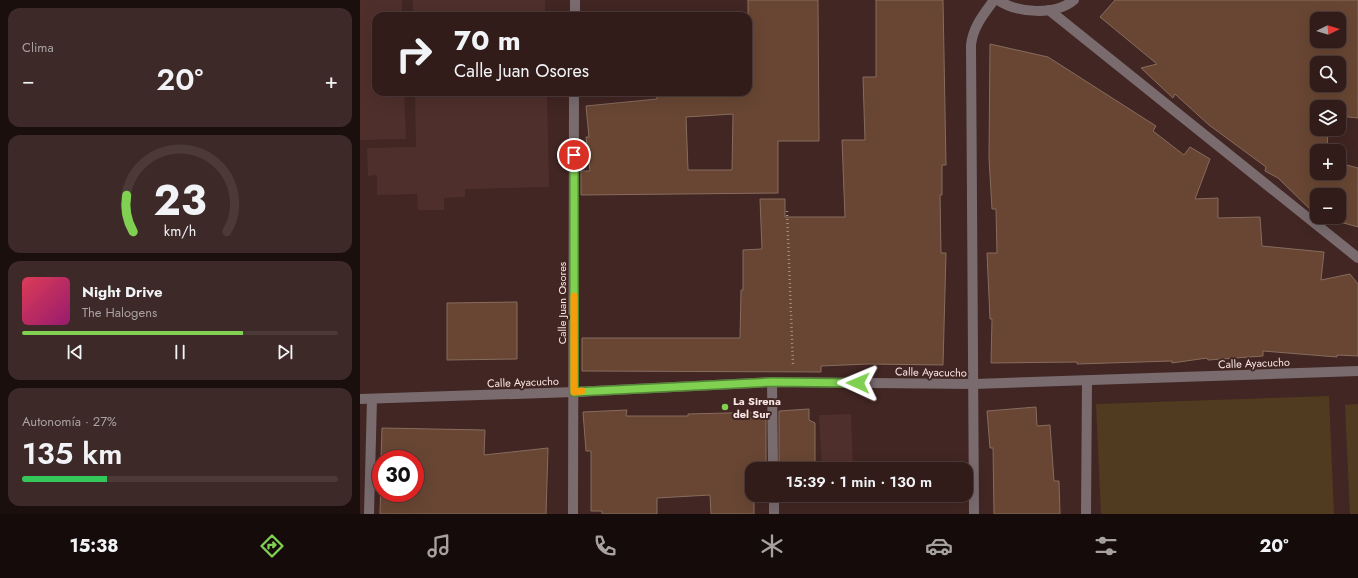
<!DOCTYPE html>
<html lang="es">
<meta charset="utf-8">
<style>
body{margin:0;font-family:Jost,sans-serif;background:#3d2927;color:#f1f3f6;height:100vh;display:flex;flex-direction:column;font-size:15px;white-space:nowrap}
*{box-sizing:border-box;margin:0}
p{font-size:13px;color:#a8a1a2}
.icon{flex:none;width:22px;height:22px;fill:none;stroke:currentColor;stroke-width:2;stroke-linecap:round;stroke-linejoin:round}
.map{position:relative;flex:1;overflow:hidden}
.drawer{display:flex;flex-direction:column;gap:8px;padding:8px;background:#1b0f0e;width:360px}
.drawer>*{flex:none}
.top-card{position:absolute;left:12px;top:12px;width:380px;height:84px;border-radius:12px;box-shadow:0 4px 16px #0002,0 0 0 1px #4c3a39;background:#311c1a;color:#f1f3f6;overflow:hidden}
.needle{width:26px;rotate:85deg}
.buttons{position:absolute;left:950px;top:12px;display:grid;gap:8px}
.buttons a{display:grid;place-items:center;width:36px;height:36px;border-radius:8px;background:#311c1a;box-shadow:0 4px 16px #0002,0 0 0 1px #4c3a39;font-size:20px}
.speed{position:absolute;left:12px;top:450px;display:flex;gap:8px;font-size:20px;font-weight:700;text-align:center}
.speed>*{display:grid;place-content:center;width:52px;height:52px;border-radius:50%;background:#311c1a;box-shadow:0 4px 16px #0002,0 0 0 1px #4c3a39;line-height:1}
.speed .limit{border:6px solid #d22;background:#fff;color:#111}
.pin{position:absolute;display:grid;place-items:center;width:34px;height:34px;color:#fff;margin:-17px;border:2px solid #fff;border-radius:50%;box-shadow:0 1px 4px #0007}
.me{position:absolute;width:44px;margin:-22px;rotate:271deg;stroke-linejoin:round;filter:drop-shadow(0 0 3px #0008)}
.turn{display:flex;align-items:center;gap:14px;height:84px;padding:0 16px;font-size:18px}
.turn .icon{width:52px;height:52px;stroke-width:2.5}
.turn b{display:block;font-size:28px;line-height:34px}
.big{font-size:30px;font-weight:600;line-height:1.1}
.drawer .tile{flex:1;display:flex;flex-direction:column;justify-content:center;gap:6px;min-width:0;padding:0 14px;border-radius:12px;background:#3d2927}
.drawer .dial{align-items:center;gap:0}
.dial svg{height:104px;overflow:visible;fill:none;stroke:#4c3a39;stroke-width:7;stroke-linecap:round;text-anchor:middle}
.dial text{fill:#f1f3f6;stroke:none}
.song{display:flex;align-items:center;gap:12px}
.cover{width:48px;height:48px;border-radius:6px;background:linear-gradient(135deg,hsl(350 70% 55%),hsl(320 70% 35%))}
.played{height:4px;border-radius:2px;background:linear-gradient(90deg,#80d051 70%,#4c3a39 70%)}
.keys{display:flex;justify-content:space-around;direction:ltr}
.heat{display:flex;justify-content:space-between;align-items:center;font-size:22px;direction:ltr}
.charge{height:6px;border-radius:3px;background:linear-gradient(90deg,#34c759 27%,#4c3a39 0)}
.trip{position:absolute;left:385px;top:462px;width:228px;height:40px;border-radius:12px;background:#311c1a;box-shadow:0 4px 16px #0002,0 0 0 1px #4c3a39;font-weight:600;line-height:40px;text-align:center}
.menu{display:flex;height:64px;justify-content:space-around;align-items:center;background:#140b0a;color:#a8a1a2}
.menu .icon{width:28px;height:28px}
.menu .selected{color:#80d051}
.menu b{font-size:18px;color:#f1f3f6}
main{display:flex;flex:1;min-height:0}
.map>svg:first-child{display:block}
.built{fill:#4f2f2b}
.green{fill:#503b20}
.building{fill:#684633;stroke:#876c5e;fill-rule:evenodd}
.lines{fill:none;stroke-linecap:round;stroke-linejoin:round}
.path{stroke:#a48e8b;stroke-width:2.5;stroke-dasharray:1 3;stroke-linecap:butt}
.street{stroke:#796b6e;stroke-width:10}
.route-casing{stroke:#538735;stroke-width:10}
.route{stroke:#80d051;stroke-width:7}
.slow{stroke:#f59e0b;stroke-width:7}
.poi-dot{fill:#80d051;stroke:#412623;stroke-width:1.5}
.labels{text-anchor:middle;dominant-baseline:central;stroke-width:4;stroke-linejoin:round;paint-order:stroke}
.street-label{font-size:11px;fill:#fae7e5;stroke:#412623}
.poi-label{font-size:11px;font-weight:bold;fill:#fae7e5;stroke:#412623;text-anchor:start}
</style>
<main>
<section class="drawer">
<div class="tile"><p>Clima</p>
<div class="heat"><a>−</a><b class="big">20°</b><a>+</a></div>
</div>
<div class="tile dial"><svg viewBox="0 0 100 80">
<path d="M14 69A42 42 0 1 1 86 69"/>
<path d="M14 69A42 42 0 0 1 9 41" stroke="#80d051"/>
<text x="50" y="56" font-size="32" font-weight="700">23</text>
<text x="50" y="72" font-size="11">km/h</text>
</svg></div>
<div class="tile">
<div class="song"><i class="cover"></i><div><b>Night Drive</b><p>The Halogens</p></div></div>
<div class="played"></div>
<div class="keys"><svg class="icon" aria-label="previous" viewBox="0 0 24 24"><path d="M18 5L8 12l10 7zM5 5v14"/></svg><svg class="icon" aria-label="pause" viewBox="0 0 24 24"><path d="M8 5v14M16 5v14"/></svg><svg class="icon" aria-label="next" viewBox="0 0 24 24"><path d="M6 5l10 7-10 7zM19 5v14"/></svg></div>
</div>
<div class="tile"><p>Autonomía · 27%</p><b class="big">135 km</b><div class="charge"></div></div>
</section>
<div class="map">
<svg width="998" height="514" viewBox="0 0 998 514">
<rect width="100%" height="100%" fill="#412623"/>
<g class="built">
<polygon points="0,0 42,0 42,16 16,16 16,92 44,92 46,139 0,140"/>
<rect x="53" y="0" width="132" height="16"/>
<polygon points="55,92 187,92 189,187 105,189 105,197 84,198 84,210 58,210 57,194 17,195 17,175 8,176 7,148 56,147"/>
<polygon points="491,414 493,469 462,469 459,415"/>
</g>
<g class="green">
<polygon points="969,396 974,514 741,514 736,404"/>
<polygon points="998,404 998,514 990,514 985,405"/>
</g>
<g class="building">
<path d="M388,0h70l1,141h-41v52l-197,2v-24h9l-4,-34h3l-3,-31 71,-7v-4l42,-3h49zM373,114l-1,56h-44l-2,-53z"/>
<polygon points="516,0 583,0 586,165 582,165 582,195 580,195 581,253 586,253 583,365 508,364 461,366 461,372 222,371 222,338 380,338 381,290 383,290 383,250 402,249 400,199 425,199 425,217 485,217 482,140 505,140 503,77 516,77"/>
<path d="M755,0h243v118l-19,-2v-9h-22v22h11l-1,22h-10v22h22v-10l19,5v59l-36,-10h17v-22h-22v21l-39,-38 -13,-7 1,-4 -57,-42 -34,-31 -2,4 -32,-30 16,-4 -57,-47zM957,19h22v22h-22zM957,63h22v22h-22z"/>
<polygon points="630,44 688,57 796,126 793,131 824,155 830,147 850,159 835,199 858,198 858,218 900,217 902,246 964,252 961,280 990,274 998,284 998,356 977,355 977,357 903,351 903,356 848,360 847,358 812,363 812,361 717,364 717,362 631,363 632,319 630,319 627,253 637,253 636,209 632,209 629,158"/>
<polygon points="157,302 157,359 87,360 87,303"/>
<polygon points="676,407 677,426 690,425 694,481 699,481 700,514 634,514 633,448 630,448 627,411"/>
<polygon points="449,409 449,420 455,423 455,469 419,469 419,411"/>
<polygon points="267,410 266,416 328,416 328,414 406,412 406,469 392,469 392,495 394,495 394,514 351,514 350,495 297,498 297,514 242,514 242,511 231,511 231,451 226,451 223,412"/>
<polygon points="22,428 125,430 124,455 188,448 186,514 20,514 21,473 21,493 55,493 55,459 21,459"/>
</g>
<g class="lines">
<polyline class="path" points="427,211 433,365"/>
<g class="street">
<path d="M638,0c19,13 57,16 76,0"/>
<polyline points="689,10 998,258"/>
<polyline points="215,16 215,0"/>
<polyline points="412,382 413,469"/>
<polyline points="0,399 214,392 412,382 614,384 998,371"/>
<polyline points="414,495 414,514"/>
<polyline points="9,514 12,399"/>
<polyline points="213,514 214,92"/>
<path d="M614,514l-3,-469c2,-18 12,-30 23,-45"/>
<polyline points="726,514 727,381"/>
</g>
</g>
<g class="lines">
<g class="route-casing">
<polyline id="route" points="214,155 214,392 412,382 498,383"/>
</g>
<use href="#route" class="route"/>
<polyline class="slow" points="214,296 214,392 222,391"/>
</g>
<circle class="poi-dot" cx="365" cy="407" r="4"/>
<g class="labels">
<g class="street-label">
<text transform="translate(202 303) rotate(-90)">Calle Juan Osores</text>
<text transform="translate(894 363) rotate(-2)">Calle Ayacucho</text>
<text transform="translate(571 372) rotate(1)">Calle Ayacucho</text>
<text transform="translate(163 382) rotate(-2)">Calle Ayacucho</text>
</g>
<g class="poi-label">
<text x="373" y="401">La Sirena<tspan x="373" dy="13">del Sur</tspan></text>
</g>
</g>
</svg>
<div class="buttons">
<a><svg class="needle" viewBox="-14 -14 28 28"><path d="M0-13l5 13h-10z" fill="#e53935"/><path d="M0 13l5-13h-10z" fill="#a8a1a2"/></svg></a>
<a><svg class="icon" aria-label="search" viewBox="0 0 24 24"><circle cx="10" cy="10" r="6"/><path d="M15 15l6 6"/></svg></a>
<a><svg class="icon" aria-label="layers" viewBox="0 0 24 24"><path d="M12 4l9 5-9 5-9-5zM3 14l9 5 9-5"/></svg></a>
<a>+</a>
<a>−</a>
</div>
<div class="speed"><div class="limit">30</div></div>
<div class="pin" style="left:214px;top:155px;background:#d93025"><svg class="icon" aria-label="arrive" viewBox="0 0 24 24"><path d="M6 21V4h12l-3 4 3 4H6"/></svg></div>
<svg class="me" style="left:498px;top:383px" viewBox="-20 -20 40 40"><path d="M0-17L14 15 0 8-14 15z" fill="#80d051" stroke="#fff" stroke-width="4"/></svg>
<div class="trip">15:39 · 1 min · 130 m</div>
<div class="top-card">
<div class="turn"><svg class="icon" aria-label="right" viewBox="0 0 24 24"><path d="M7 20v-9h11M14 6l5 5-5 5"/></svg><div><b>70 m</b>Calle Juan Osores</div></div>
</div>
</div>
</main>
<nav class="menu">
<b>15:38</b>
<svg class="icon selected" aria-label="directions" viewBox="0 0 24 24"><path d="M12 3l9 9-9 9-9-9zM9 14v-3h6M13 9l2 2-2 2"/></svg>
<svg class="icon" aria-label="music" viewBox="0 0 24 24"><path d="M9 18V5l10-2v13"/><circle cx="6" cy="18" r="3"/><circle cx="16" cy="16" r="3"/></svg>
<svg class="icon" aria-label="phone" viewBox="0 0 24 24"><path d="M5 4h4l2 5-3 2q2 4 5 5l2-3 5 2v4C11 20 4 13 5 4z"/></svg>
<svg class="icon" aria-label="climate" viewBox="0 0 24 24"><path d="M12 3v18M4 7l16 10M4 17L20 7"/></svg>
<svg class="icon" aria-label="car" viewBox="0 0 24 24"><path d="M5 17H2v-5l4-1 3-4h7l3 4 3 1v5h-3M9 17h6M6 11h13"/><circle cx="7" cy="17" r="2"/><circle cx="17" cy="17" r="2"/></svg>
<svg class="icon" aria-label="filters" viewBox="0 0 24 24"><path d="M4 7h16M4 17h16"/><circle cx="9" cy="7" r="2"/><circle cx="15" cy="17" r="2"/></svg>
<b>20°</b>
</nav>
